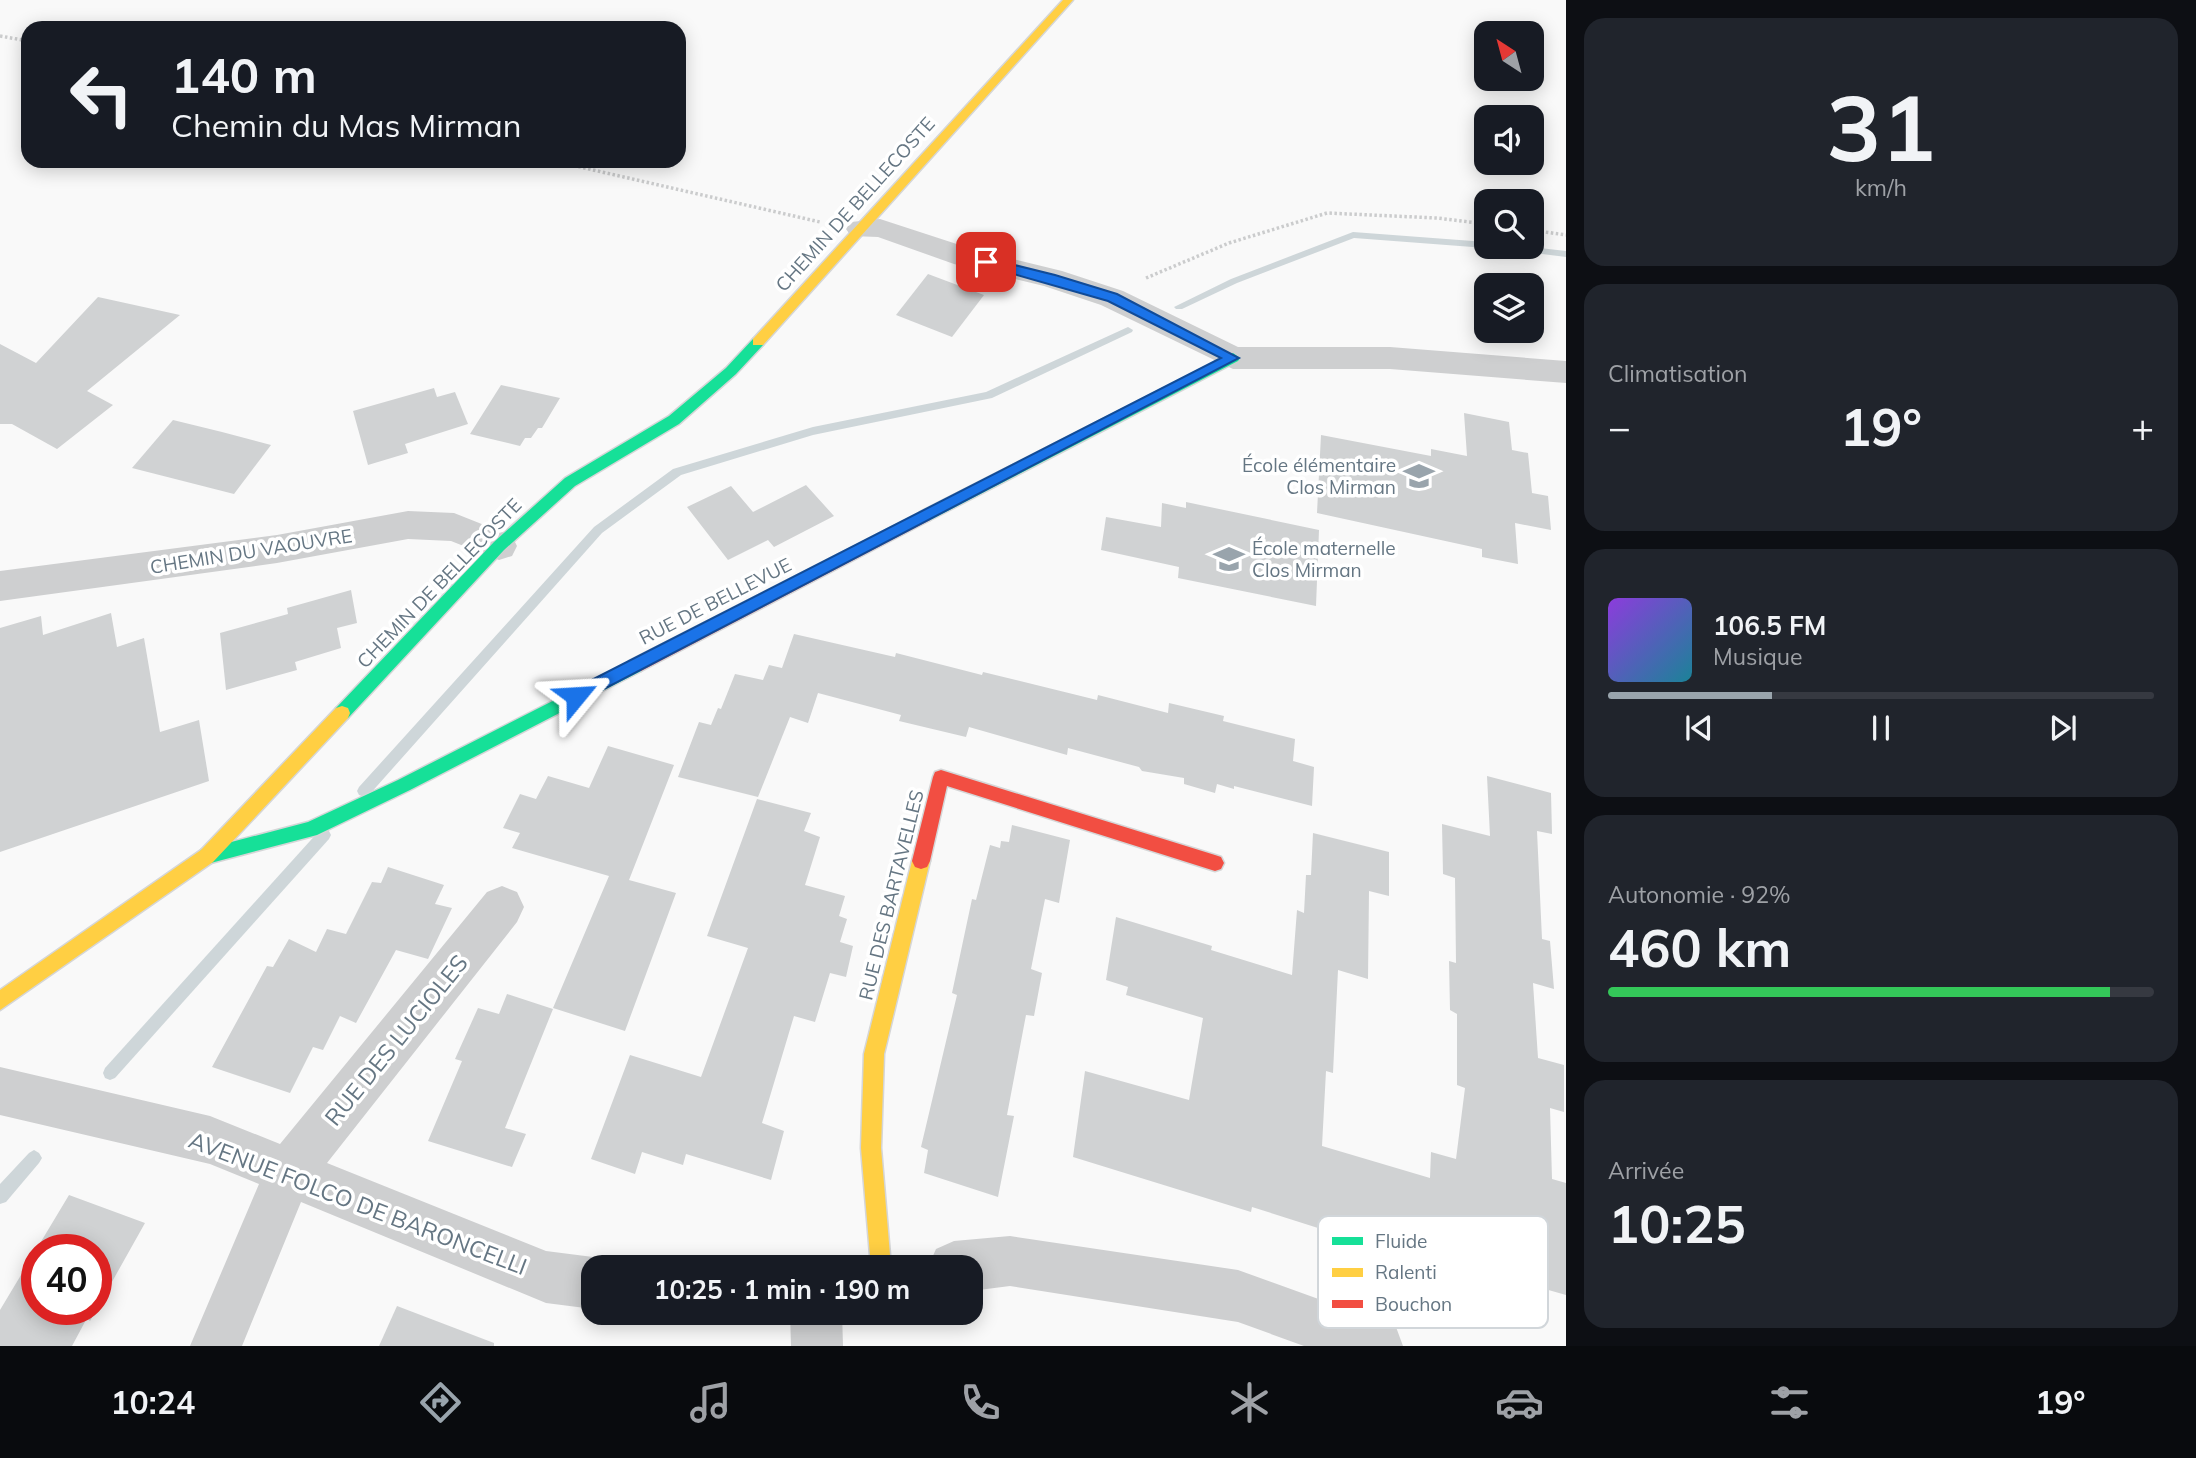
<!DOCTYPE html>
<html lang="fr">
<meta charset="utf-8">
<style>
body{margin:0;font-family:Mulish,sans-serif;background:#20242c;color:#f1f3f6;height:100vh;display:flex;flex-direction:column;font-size:26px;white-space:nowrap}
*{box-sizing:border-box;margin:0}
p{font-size:23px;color:#9ea1a6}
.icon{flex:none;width:38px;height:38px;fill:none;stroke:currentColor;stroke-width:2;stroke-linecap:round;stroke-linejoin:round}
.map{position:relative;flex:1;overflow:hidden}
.side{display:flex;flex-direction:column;gap:18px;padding:18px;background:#0d0f14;width:630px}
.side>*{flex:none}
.hud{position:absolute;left:21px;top:21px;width:665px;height:147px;border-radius:21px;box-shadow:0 4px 18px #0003;background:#171b24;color:#f1f3f6;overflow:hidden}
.needle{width:46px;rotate:324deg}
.tools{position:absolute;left:1474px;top:21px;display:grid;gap:14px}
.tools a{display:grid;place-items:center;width:70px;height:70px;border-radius:14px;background:#171b24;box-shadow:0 4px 18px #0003;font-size:35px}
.speed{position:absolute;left:21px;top:1234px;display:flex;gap:14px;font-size:35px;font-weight:700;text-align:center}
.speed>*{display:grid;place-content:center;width:91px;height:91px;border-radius:50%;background:#171b24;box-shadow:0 4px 18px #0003;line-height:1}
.speed .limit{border:10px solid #d22;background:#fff;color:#111}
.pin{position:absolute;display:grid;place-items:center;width:60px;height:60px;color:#fff;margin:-30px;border-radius:14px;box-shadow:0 4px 10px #0006}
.me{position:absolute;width:77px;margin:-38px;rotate:63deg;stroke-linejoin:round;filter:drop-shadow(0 0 5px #0008)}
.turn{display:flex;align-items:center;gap:24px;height:147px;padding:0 35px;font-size:32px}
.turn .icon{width:91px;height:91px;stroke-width:2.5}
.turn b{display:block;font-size:49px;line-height:60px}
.big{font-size:52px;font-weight:700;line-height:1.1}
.side .tile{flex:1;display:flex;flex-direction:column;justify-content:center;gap:10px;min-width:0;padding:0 24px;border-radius:21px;background:#20242c}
.side .dial{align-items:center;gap:0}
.dial b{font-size:91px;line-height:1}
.song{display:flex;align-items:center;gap:21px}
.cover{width:84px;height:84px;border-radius:10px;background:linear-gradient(135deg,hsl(270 70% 55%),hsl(190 70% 35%))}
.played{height:7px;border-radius:4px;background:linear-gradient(90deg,#99a4ac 30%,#363941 30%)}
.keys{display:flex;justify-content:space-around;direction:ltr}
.heat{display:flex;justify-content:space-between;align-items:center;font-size:38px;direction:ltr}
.charge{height:10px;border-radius:5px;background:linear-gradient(90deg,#34c759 92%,#363941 0)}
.trip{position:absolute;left:581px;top:1255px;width:402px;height:70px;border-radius:21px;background:#171b24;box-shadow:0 4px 18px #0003;font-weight:700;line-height:70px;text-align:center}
.menu{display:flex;height:112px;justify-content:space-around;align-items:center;background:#090b0e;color:#9ea1a6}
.menu .icon{width:49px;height:49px}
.menu .current{color:#99a4ac}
.menu b{font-size:32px;color:#f1f3f6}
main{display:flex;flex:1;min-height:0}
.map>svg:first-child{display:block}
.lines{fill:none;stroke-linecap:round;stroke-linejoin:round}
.stream{fill:#ced6d9;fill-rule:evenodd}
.building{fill:#d0d2d3;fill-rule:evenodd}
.fast-casing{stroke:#d5d6d7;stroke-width:3}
.slow-casing{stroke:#d5d6d7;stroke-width:3}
.jam-casing{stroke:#d5d6d7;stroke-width:3}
.path{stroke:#cbcccd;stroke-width:3.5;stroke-dasharray:2.5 2.5;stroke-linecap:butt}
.street{fill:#cecfd0;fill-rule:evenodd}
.fast{fill:#16e098;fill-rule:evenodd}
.slow{fill:#ffcf43;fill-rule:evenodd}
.jam{fill:#f24e42;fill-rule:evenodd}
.route{fill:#1a73e8;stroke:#114b97;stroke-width:2}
.labels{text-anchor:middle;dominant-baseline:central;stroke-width:7;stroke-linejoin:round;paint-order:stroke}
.street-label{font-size:19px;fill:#657683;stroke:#fff}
.poi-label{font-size:19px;fill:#657683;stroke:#fff;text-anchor:end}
.near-street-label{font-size:23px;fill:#657683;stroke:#fff}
.key{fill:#fff;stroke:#d1d6da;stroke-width:2}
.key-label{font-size:19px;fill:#657683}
</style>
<main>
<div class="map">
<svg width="1566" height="1346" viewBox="0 0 1566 1346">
<rect width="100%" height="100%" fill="#f9f9f9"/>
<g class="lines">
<g class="stream">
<polygon points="1353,232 1486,242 1486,247 1490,247 1486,248 1354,238 1237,283 1182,309 1176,309 1174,307 1231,279"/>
<polygon points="1506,247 1531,247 1566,251 1566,257 1511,250"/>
<polygon points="1128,327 1133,330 1132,332 992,398 813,435 681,475 602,533 369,795 364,797 359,795 357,791 359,787 594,527 673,469 813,427 986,392"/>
<polygon points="324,829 329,831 331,835 329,839 115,1078 110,1080 105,1078 103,1073 105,1068 319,831"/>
<polygon points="34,1150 39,1153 42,1158 39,1163 6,1202 0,1204 0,1184 29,1153"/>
</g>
</g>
<g class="building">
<polygon points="928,274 984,295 952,337 896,315"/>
<polygon points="98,297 180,315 87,391 113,405 57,449 12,424 0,424 0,344 36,363"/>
<polygon points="501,385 560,398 542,428 538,428 531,438 525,438 520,446 470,434"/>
<polygon points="434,388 437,397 455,392 468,424 405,444 408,453 368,465 353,411"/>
<polygon points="1464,413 1509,422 1512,450 1528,453 1532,493 1548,496 1551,530 1515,523 1518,564 1482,557 1482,549 1317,513 1321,435 1431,456 1431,449 1467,456"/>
<polygon points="173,420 222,432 271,445 234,494 132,468"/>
<polygon points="806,485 834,516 774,547 768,540 728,560 687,507 731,486 753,512"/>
<polygon points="1186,502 1319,530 1316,606 1178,578 1179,567 1101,550 1106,517 1161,527 1162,503 1186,508"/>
<polygon points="351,590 357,623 337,628 341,648 295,662 297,670 226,690 220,633 288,614 287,608"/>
<polygon points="111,613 117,647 144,638 160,732 199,720 209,781 0,852 0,628 41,616 43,635"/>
<polygon points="794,634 895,657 896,653 982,675 983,672 1097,700 1098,695 1168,713 1169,703 1224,716 1223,721 1295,739 1293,761 1314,767 1312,806 1234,786 1234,789 1217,784 1215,793 1184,784 1184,778 1142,771 1139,767 1068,748 1067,755 969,727 966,737 899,721 901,715 818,693 808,723 790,717 758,797 678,777 699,722 711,725 718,708 721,709 735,674 763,680 769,665 782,668"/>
<polygon points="608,746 674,765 629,880 676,893 625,1031 553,1008 609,876 512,848 520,833 503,828 520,794 536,799 548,776 589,788"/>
<polygon points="1487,776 1551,793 1552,834 1537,831 1542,939 1550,941 1554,989 1533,983 1538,1058 1564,1065 1564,1112 1550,1108 1552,1179 1566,1183 1566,1295 1430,1256 1430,1262 1371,1244 1368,1252 1318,1234 1318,1228 1252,1207 1251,1212 1073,1157 1085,1071 1189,1100 1203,1018 1126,995 1128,987 1106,980 1116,917 1212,946 1211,950 1292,975 1297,910 1304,913 1306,875 1311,875 1313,833 1389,852 1389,896 1369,891 1368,979 1338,970 1333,1073 1326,1071 1322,1146 1430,1178 1431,1152 1456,1159 1465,1088 1457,1085 1457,1014 1450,1010 1449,961 1456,963 1455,878 1443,874 1442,824 1490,836"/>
<polygon points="757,799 811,813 804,831 820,837 805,885 845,896 839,916 847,919 840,942 853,946 846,977 830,973 815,1022 794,1016 762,1123 784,1131 771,1180 686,1154 683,1165 642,1152 635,1174 591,1159 630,1055 701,1077 748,948 707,936"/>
<polygon points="1012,825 1070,840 1059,903 1045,899 1031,969 1042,973 1034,1016 1026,1015 1007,1115 1014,1116 998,1197 924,1173 928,1150 921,1147 957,995 952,993 972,899 976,900 990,845 1000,848 1001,841 1009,842"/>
<polygon points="388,867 444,885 435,904 452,908 428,959 396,950 356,1023 340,1016 323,1050 313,1047 290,1093 212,1067 267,966 273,967 289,939 316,952 327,929 346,934 372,882 381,883"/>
<polygon points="507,994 553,1009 505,1128 526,1134 512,1167 428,1141 462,1061 455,1059 478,1008 499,1014"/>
<path d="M69,1195l76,28 -55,98 -3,-3 -15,28h-72v-36zM37,1250h59v59h-59z"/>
<polygon points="397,1306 494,1343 494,1346 379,1346"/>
</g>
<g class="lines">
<g class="fast-casing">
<g id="fast">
<polygon points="758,338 764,342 763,345 736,374 679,424 575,486 504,550 348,718 342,720 336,718 334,713 336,708 494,542 565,478 669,416 726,368 753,339"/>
<polygon points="1233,353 1240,358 1238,361 930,520 925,522 918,516 920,512"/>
<polygon points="635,659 641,661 643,666 641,671 410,790 317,835 207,864 201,862 198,856 201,850 308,822 398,780"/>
</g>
</g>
<g class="slow-casing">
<g id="slow">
<polygon points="1063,0 1073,0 763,345 753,345 753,339"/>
<polygon points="342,706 348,708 350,713 348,718 213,862 0,1010 0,990 201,850 336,708"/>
<polygon points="921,853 927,855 930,861 884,1054 881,1148 891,1267 871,1267 861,1148 864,1054 912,861 915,855"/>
</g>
</g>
<g class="jam-casing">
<g id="jam">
<polygon points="925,510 932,516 930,520 641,671 629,671 627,666 629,661"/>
<polygon points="941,770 1215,855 1221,857 1224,863 1221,869 1215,871 947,786 930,861 927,867 921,869 915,867 912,861 933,777 935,772"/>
</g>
</g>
<g class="path">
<polyline points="0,36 28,41"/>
<polyline points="554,161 820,222"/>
<polyline points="1531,230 1566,235"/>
<polyline points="1146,278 1229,243 1327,213 1437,218 1486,224"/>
</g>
<g class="street">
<polygon points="880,219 972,249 1062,271 1123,291 1238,347 1390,347 1566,361 1566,383 1390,369 1233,369 1101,305 1044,286 954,264 878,237 851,236 846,229 851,222"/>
<polygon points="408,511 454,513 512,536 517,546 512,556 499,560 451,541 408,539 277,563 0,601 0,571 277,535"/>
<polygon points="502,886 517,892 524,907 517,922 327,1163 546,1251 593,1257 611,1265 612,1267 593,1267 593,1309 546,1303 301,1202 242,1346 190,1346 259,1184 210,1164 0,1115 0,1067 210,1116 280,1144 487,892"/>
<polygon points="1010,1236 1238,1270 1396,1327 1403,1346 1304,1346 1238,1322 1010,1286 971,1291 971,1267 928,1267 936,1249 954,1241"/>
<polygon points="790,1312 842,1312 843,1346 791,1346"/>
</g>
<use href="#fast" class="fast"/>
<use href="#slow" class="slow"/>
<use href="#jam" class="jam"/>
</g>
<polygon class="route" points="986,258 1055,275 1117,294 1239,358 581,701 570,701 568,696 570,691 1221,358 1108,301 982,265 980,262"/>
<defs>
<g id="school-bare" transform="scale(2.415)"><path d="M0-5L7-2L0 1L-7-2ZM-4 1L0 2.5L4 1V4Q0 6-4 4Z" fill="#99a4ac" stroke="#fff" stroke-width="2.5" paint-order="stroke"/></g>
</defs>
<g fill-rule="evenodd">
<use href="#school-bare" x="1419" y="476"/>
<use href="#school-bare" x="1229" y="559"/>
</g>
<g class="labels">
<g class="street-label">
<text transform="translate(855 204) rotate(-48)">CHEMIN DE BELLECOSTE</text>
<text transform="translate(251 551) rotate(-9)">CHEMIN DU VAOUVRE</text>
<text transform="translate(439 583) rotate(-46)">CHEMIN DE BELLECOSTE</text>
<text transform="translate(715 601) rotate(-27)">RUE DE BELLEVUE</text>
<text transform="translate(891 895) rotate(-76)">RUE DES BARTAVELLES</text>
</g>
<g class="poi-label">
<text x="1396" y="465">École élémentaire<tspan x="1396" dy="22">Clos Mirman</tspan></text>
<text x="1252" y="548" text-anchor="start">École maternelle<tspan x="1252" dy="22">Clos Mirman</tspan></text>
</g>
<g class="near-street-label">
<text transform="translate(396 1040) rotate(-51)">RUE DES LUCIOLES</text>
<text transform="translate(358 1203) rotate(21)">AVENUE FOLCO DE BARONCELLI</text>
</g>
</g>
<rect x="1318" y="1216" width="230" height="112" rx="10" class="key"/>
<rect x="1332" y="1237" width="31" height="8" fill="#16e098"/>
<rect x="1332" y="1268" width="31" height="9" fill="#ffcf43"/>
<rect x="1332" y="1300" width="31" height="8" fill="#f24e42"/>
<g class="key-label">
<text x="1375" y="1248">Fluide</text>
<text x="1375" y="1279">Ralenti</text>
<text x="1375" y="1311">Bouchon</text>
</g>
</svg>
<div class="tools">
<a><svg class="needle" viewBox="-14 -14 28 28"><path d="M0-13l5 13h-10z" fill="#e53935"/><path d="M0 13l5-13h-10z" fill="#9ea1a6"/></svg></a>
<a><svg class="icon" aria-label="sound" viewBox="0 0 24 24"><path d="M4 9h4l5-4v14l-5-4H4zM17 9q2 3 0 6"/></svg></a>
<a><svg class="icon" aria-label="search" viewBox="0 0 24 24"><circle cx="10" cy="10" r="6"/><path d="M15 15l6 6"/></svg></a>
<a><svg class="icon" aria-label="layers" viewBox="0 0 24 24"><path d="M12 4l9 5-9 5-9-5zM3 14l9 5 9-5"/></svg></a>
</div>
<div class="speed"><div class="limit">40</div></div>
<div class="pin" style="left:986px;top:262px;background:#d93025"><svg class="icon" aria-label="arrive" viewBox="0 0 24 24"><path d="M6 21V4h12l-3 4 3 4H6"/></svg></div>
<svg class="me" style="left:576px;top:696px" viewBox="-20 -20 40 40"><path d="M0-17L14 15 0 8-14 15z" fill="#1a73e8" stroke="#fff" stroke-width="4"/></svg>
<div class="trip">10:25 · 1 min · 190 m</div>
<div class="hud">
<div class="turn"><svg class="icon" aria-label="left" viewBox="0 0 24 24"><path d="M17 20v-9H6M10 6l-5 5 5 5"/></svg><div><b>140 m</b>Chemin du Mas Mirman</div></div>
</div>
</div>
<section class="side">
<div class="tile dial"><b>31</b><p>km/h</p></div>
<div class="tile"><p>Climatisation</p>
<div class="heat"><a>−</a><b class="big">19°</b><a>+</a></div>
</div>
<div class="tile">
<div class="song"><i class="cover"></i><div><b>106.5 FM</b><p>Musique</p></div></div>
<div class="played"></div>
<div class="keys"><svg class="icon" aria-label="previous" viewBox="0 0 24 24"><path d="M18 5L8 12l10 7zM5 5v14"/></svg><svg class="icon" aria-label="pause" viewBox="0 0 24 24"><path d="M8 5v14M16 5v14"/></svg><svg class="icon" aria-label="next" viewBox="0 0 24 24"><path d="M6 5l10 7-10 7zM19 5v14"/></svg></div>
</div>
<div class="tile"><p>Autonomie · 92%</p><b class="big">460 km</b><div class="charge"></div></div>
<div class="tile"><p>Arrivée</p><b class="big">10:25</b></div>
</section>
</main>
<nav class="menu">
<b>10:24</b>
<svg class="icon current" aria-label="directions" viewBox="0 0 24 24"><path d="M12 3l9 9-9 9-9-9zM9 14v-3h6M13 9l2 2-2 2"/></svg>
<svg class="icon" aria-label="music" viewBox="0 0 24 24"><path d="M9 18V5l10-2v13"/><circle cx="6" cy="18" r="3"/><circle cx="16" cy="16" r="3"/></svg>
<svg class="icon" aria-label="phone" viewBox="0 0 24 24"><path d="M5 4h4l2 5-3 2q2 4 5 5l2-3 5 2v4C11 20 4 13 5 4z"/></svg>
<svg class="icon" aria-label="climate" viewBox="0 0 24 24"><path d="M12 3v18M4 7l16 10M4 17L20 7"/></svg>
<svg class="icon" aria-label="car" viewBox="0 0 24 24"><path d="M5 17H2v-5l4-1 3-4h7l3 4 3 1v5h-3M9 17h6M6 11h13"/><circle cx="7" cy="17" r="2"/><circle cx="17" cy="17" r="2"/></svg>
<svg class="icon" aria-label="filters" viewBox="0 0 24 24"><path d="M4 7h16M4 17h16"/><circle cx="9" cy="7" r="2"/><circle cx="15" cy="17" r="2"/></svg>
<b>19°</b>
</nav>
